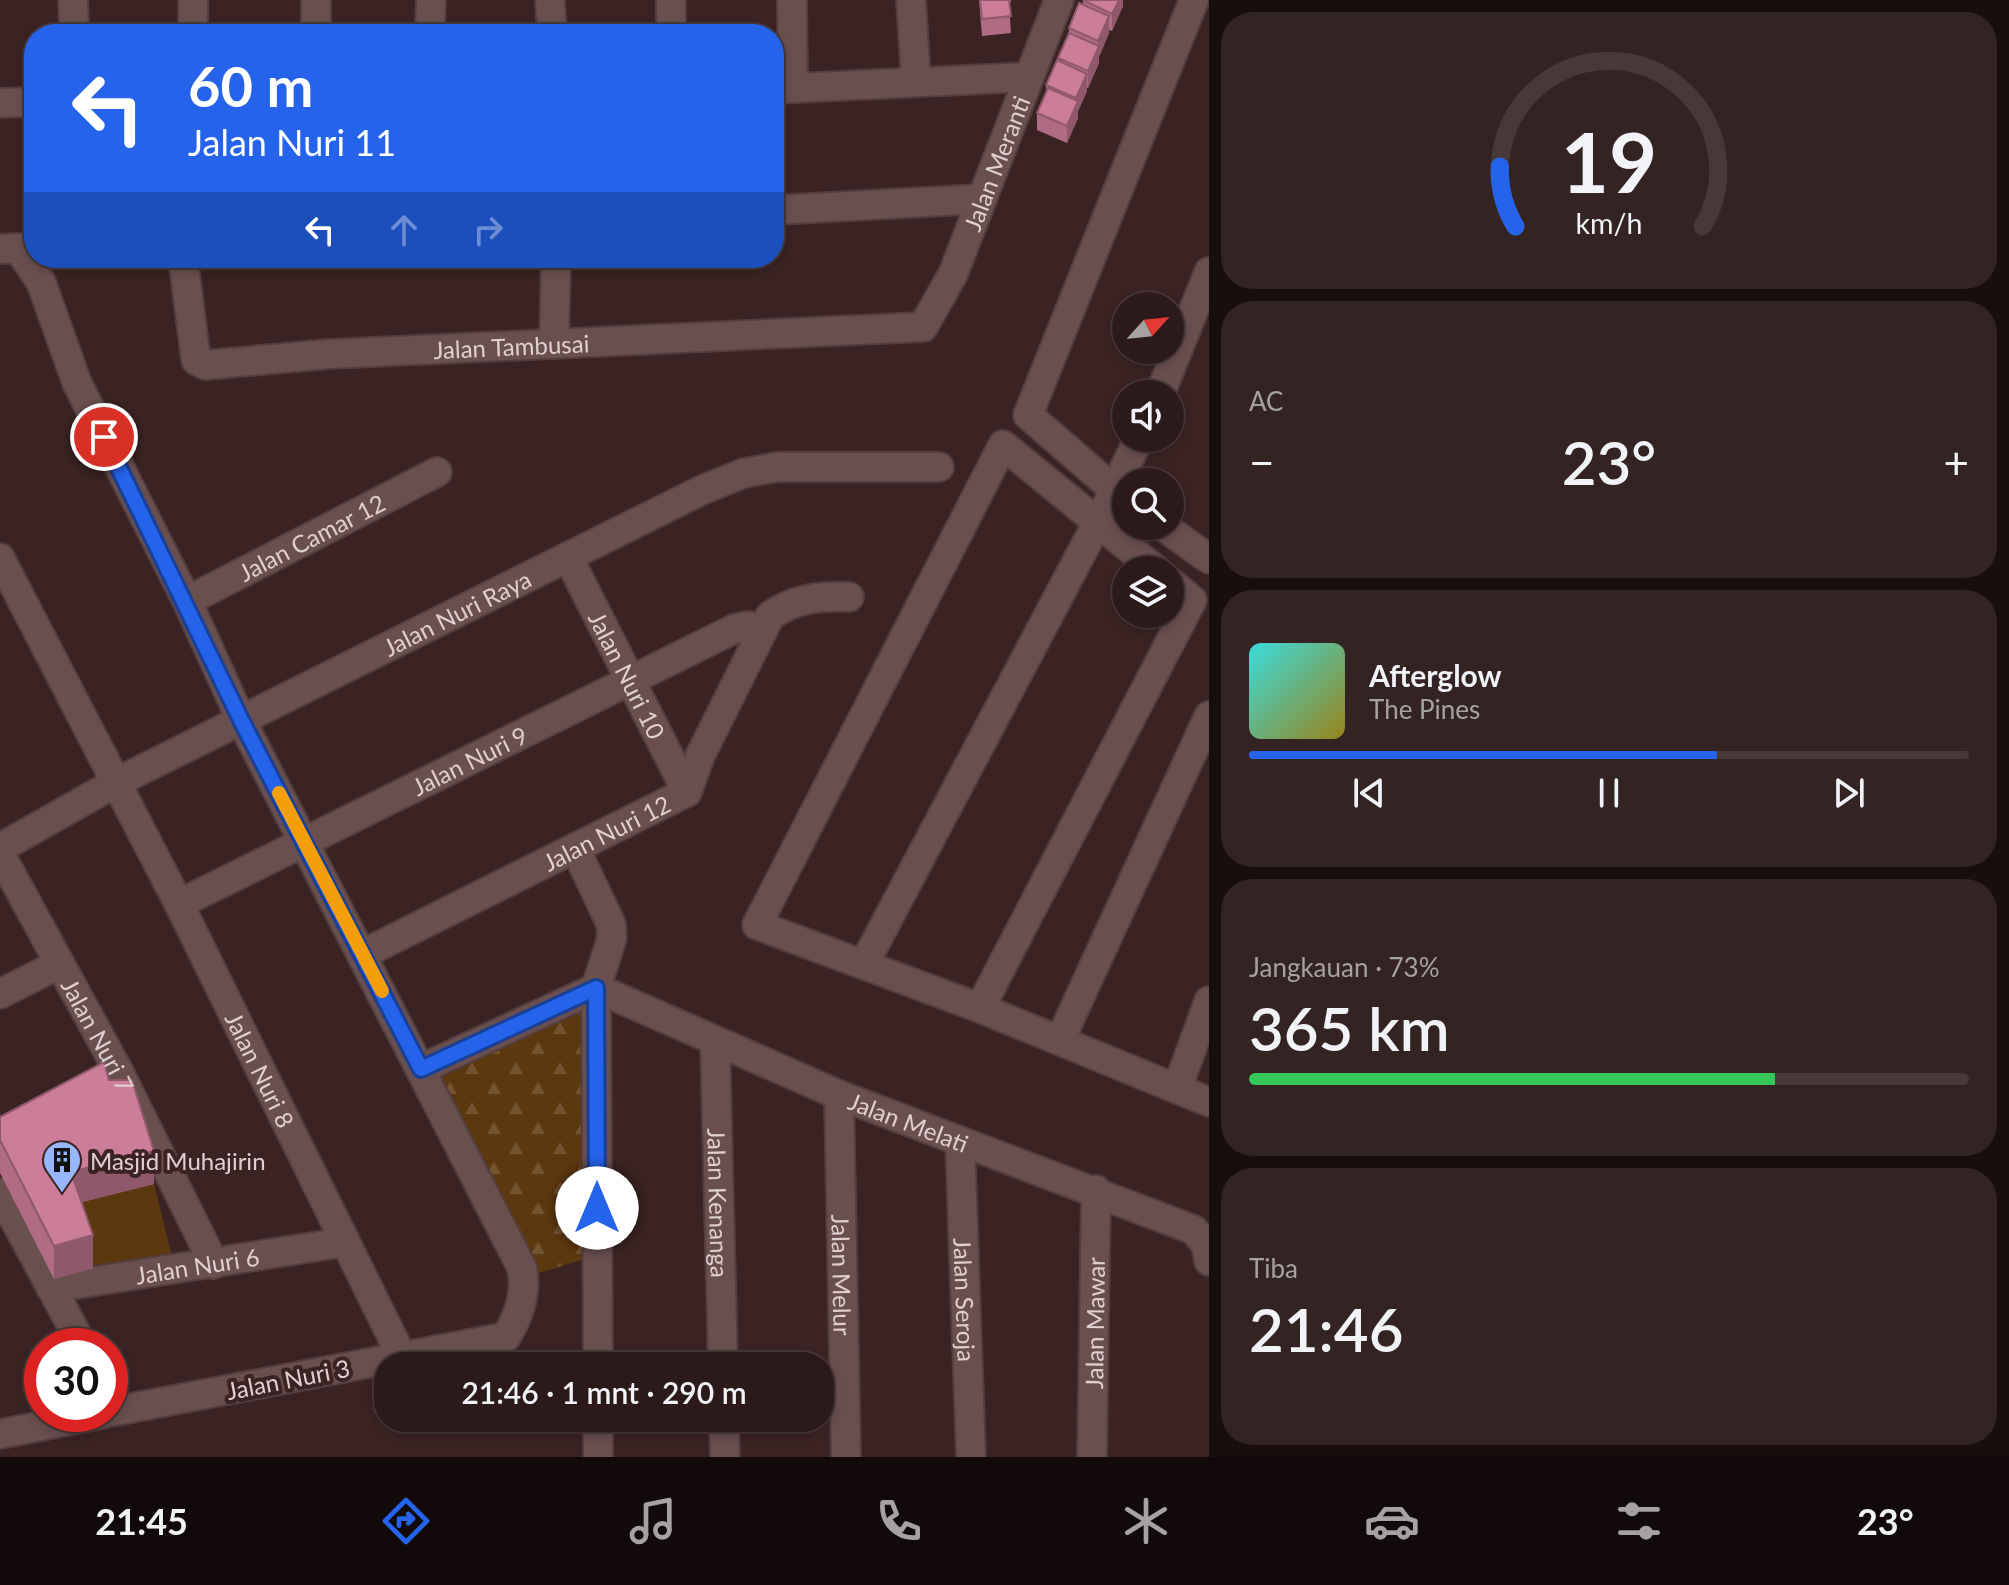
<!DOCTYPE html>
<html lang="id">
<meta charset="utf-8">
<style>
body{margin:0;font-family:Lato,sans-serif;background:#342323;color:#f1f3f6;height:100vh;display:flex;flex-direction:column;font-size:30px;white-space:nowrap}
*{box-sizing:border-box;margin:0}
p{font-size:26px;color:#a6a1a2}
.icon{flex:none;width:44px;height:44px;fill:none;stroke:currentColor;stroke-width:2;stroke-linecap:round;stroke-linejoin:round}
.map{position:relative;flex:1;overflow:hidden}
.panel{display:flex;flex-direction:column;gap:12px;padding:12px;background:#180e0e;width:800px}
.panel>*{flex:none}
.guide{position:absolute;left:24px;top:24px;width:760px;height:244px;border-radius:32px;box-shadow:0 4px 12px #0003,0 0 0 2px #483839;background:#2563eb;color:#fff;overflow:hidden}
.needle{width:52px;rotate:63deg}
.controls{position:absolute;left:1112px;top:292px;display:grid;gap:16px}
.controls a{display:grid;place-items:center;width:72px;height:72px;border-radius:50%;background:#2c1a1a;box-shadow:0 4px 12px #0003,0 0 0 2px #483839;font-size:40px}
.speed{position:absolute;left:24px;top:1328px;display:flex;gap:16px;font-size:40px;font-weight:700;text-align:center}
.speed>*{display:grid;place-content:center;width:104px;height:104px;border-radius:50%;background:#2c1a1a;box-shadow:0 4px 12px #0003,0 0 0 2px #483839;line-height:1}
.speed .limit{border:12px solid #d22;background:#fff;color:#111}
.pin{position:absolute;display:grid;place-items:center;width:68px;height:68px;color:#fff;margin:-34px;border:4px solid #fff;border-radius:50%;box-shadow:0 2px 8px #0007}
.me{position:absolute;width:88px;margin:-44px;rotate:0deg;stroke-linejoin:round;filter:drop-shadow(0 0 6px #0008)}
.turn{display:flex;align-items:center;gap:28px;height:168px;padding:0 32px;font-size:36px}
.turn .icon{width:104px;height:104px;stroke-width:2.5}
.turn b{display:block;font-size:56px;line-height:68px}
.lanes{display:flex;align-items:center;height:76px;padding:0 32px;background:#0003;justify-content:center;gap:40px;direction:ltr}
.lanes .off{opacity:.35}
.big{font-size:60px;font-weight:600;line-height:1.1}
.panel .widget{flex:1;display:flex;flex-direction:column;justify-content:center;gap:12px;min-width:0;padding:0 28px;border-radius:32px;background:#342323}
.panel .dial{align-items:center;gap:0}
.dial svg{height:208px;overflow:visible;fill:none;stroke:#483839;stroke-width:7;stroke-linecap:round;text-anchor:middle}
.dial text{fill:#f1f3f6;stroke:none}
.song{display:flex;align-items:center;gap:24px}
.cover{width:96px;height:96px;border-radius:12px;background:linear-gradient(135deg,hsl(180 70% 55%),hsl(50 70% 35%))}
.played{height:8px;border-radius:4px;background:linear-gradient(90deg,#2563eb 65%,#483839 65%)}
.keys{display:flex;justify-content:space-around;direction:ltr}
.heat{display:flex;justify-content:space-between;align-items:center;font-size:44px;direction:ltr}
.charge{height:12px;border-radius:6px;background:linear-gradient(90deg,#34c759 73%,#483839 0)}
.trip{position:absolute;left:374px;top:1352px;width:460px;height:80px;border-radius:32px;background:#2c1a1a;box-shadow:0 4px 12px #0003,0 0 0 2px #483839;font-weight:600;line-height:80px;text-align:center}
.menu{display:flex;height:128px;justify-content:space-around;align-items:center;background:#120a0a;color:#a6a1a2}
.menu .icon{width:56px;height:56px}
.menu .current{color:#2563eb}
.menu b{font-size:36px;color:#f1f3f6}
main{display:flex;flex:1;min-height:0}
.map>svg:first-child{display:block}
.forest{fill:url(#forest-firs)}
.green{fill:#5c380f}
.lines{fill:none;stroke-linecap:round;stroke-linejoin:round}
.street-casing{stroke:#523e3f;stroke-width:32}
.street{stroke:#6a4f4f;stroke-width:28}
.wall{fill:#af6c84}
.shaded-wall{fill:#8f586b}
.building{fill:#cc7d99;stroke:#8f586b;stroke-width:2}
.route-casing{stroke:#184099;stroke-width:20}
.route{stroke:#2563eb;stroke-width:14}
.slow{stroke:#f59e0b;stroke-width:14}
.labels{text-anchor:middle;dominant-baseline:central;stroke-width:8;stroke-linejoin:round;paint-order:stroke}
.street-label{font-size:24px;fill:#e0cfcf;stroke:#3a2322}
.poi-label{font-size:24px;fill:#e0cfcf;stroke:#3a2322;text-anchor:start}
</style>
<main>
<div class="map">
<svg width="1209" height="1457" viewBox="0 0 1209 1457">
<defs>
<pattern id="forest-firs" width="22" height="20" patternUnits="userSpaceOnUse" patternTransform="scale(2)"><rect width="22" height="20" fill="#5c380f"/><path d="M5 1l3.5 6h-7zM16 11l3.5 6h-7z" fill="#735431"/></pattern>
</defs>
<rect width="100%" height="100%" fill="#3a2322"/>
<polygon class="forest" points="581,1003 584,1259 530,1276 430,1083"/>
<polygon class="green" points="154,1184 171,1253 93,1268 71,1205"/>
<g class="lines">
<g class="street-casing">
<g id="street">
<polyline points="73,0 74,34"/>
<polyline points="193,0 193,34"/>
<polyline points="316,0 316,34"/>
<polyline points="550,0 552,34"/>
<polyline points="792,0 793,87"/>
<polyline points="911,0 916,80"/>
<polyline points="430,34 431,0"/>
<polyline points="671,34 671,0"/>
<polyline points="774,89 1028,77"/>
<polyline points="0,103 34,102"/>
<polyline points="774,210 981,199"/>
<path d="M0,249l18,-1 23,34 36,101 110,218 55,121 280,546c5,25 -3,48 -16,69l-396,75"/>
<path id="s1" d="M183,258l13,102 9,5 124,-11 594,-27 30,-53 106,-274"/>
<polyline points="554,344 556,258"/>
<polyline points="1160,394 1209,272"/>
<polyline points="1126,500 1028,415 1194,0"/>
<polyline points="1163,526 1209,559"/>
<path id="s2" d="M568,557l119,235"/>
<path id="s3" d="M0,558l179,346 223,453"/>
<polyline points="1156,570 1003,445 757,925 980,1008 1192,600 1170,582"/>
<path id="s4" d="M187,601l250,-129"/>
<path id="s5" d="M0,848l115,-65 587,-293 42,-17 33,-6h162"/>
<polyline points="575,848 611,924 612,938 596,988 598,1366"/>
<path id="s6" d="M0,854l119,218 95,192"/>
<path id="s7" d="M179,904l555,-275 14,-3 14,3"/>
<path id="s8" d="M363,954l324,-162 13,-36 70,-140c25,-18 50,-20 79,-19"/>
<polyline points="864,964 1109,501 1139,438"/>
<path id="s9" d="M596,988l243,107 355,135 12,15 3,16"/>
<polyline points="0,994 59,964"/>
<polyline points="980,1008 1209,1102"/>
<polyline points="1060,1040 1209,716"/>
<path id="s10" d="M715,1041l8,325"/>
<polyline points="421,1069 596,988"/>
<polyline points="1177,1089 1209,1001"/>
<path id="s11" d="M839,1095l7,362"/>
<path id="s12" d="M960,1142l11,315"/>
<polyline points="0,1193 83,1346"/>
<path id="s13" d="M51,1288l294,-46"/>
<polyline points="598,1418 598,1457"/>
<polyline points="724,1418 725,1457"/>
<polyline points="0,1434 102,1414"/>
<path id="s14" d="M1092,1457l4,-267"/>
</g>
</g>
<use href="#street" class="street"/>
</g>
<g class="wall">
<polygon points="979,0 1011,0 1011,2 1009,2 1011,33 982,36"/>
<polygon points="1083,0 1123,0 1123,6 1112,31 1109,30 1109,33 1099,57 1099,63 1088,88 1087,88 1087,91 1078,111 1078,118 1067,143 1037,130 1037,113 1046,92 1046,85 1058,61 1058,58 1069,33 1069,28 1083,4"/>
<polygon points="109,1080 154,1184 82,1202 93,1268 54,1279 0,1173 0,1117"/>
</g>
<g class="shaded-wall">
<polygon points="1119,0 1123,0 1123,6 1112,31 1112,14"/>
<polygon points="1109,16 1109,33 1099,57 1099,63 1088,88 1088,71 1098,48 1098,41"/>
<polygon points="1087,74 1087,91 1078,111 1078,118 1067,143 1067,126 1076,106 1076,98"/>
<polygon points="154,1151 154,1184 71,1205 71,1172"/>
<polygon points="93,1235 93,1268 54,1279 54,1246"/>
</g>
<g class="building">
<polygon points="980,0 1009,0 1011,16 982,19"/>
<polygon points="1083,0 1119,0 1112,14"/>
<polygon points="1079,3 1109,16 1098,41 1069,28"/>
<polygon points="1069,33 1099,46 1088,71 1058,58"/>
<polygon points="1057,60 1087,74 1076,98 1046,85"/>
<polygon points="1048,88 1078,101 1067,126 1037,113"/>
<polygon points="104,1062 109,1080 132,1080 154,1151 71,1172 93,1235 54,1246 0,1140 0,1117"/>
</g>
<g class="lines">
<g class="route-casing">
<polyline id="route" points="104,437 242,722 421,1069 596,988 597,1208"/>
</g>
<use href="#route" class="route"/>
<polyline class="slow" points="279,793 382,991"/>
</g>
<defs>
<g id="building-pin" transform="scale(2)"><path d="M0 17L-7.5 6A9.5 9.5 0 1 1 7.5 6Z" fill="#96b6fd" stroke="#3a2322"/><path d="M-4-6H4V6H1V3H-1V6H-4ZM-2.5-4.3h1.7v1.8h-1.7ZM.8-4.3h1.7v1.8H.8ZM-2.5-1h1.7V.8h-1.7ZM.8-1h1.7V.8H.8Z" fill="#111"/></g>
</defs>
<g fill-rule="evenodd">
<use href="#building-pin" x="62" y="1160"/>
</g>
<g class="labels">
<g class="street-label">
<text stroke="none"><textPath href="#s1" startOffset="1012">Jalan Meranti</textPath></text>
<text stroke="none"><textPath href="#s1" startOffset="420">Jalan Tambusai</textPath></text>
<text stroke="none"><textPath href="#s4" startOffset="140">Jalan Camar 12</textPath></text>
<text stroke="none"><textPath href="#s5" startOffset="514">Jalan Nuri Raya</textPath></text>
<text stroke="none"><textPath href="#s2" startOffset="132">Jalan Nuri 10</textPath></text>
<text stroke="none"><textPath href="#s7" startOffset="324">Jalan Nuri 9</textPath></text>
<text stroke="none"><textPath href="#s8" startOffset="272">Jalan Nuri 12</textPath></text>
<text stroke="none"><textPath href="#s6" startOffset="206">Jalan Nuri 7</textPath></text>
<text stroke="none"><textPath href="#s3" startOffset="574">Jalan Nuri 8</textPath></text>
<text stroke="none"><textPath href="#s9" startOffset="340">Jalan Melati</textPath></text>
<text stroke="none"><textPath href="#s10" startOffset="162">Jalan Kenanga</textPath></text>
<text stroke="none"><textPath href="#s13" startOffset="148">Jalan Nuri 6</textPath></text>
<text stroke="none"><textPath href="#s11" startOffset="180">Jalan Melur</textPath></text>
<text stroke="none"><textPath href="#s12" startOffset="158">Jalan Seroja</textPath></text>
<text stroke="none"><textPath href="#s14" startOffset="134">Jalan Mawar</textPath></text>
<text transform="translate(288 1379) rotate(-11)">Jalan Nuri 3</text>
</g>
<g class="poi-label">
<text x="90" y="1160">Masjid Muhajirin</text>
</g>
</g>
</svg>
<div class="controls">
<a><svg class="needle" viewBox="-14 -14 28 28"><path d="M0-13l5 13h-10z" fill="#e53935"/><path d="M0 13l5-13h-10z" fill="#a6a1a2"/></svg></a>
<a><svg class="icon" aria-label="sound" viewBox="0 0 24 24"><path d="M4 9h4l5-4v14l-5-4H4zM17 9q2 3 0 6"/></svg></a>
<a><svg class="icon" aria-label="search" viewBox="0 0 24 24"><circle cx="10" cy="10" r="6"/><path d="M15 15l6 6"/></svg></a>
<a><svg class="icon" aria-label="layers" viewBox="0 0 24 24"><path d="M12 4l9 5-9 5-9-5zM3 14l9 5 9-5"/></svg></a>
</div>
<div class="speed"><div class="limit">30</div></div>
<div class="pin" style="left:104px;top:437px;background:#d93025"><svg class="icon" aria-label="arrive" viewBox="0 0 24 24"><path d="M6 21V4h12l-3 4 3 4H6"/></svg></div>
<svg class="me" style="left:597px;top:1208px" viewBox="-20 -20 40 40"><circle r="19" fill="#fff"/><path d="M0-13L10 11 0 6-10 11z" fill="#2563eb"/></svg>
<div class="trip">21:46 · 1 mnt · 290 m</div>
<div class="guide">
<div class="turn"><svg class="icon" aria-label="left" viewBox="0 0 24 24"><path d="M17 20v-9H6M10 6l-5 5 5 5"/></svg><div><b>60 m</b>Jalan Nuri 11</div></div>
<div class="lanes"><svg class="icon" aria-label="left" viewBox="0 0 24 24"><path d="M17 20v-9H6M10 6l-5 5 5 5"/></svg><svg class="icon off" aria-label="ahead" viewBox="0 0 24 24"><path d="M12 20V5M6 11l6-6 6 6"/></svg><svg class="icon off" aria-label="right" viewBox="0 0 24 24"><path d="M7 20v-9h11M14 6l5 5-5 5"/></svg></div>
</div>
</div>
<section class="panel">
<div class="widget dial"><svg viewBox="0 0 100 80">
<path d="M14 69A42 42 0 1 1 86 69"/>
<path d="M14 69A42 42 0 0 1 8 46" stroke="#2563eb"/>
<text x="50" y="56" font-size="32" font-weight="700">19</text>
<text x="50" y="72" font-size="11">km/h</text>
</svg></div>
<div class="widget"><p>AC</p>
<div class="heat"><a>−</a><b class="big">23°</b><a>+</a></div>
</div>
<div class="widget">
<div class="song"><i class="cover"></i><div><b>Afterglow</b><p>The Pines</p></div></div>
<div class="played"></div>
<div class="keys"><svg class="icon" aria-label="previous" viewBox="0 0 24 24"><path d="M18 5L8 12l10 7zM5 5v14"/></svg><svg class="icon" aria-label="pause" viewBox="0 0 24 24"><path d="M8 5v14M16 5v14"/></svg><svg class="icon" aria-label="next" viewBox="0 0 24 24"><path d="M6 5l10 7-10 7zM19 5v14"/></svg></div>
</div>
<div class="widget"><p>Jangkauan · 73%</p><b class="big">365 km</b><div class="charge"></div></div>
<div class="widget"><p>Tiba</p><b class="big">21:46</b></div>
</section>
</main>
<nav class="menu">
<b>21:45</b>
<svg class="icon current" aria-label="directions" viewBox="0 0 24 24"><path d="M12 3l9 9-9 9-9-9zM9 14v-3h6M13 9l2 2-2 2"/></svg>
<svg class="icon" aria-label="music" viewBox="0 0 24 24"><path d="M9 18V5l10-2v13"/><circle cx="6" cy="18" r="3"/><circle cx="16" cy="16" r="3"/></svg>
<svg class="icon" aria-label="phone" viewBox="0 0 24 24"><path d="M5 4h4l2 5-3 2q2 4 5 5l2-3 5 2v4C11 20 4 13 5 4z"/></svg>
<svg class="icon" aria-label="climate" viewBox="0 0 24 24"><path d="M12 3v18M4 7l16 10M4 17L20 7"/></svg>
<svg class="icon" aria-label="car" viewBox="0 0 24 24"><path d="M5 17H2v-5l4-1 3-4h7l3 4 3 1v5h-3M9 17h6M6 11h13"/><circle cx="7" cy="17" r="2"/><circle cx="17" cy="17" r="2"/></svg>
<svg class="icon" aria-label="filters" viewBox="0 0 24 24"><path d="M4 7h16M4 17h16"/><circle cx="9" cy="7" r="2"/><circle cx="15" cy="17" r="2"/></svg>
<b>23°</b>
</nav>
